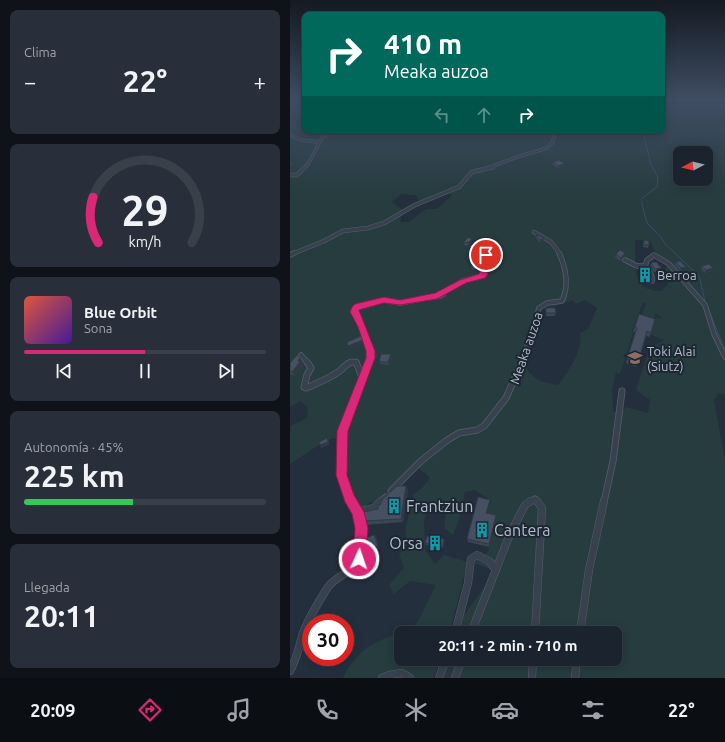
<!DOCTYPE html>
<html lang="es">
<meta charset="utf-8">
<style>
body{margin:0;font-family:Ubuntu,sans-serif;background:#282f3a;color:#f1f3f6;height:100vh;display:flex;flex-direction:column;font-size:15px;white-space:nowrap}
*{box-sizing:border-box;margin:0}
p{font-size:13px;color:#a0a4aa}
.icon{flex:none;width:22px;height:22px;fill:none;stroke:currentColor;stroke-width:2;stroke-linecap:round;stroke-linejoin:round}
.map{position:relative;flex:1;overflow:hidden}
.details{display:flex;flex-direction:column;gap:10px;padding:10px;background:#0f1319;width:290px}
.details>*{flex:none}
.banner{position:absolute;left:12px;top:12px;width:363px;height:122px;border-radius:8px;box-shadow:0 2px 10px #0003,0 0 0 1px #39404a;background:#00695c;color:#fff;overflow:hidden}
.needle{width:26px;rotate:263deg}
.buttons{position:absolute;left:383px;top:146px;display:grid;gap:8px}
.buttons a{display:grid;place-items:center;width:40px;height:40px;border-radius:8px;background:#1b232e;box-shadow:0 2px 10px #0003,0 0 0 1px #39404a;font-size:20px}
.speed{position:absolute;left:12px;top:614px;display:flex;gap:8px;font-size:20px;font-weight:700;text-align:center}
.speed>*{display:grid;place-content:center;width:52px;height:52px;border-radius:50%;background:#1b232e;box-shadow:0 2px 10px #0003,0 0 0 1px #39404a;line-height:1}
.speed .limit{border:6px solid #d22;background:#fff;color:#111}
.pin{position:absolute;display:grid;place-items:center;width:34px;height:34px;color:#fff;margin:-17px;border:2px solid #fff;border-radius:50%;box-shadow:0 1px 4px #0007}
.me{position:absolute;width:44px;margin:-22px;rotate:3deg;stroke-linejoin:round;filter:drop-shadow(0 0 3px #0008)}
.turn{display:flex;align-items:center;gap:14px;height:84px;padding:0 16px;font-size:18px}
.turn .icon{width:52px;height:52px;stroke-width:2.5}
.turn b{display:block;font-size:28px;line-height:34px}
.lanes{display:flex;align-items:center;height:38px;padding:0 16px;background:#0003;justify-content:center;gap:20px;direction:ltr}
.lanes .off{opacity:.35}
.big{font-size:30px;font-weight:700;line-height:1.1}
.details .tile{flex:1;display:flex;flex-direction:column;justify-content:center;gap:6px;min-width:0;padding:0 14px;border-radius:8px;background:#282f3a}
.details .dial{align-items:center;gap:0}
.dial svg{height:104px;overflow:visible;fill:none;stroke:#39404a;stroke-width:7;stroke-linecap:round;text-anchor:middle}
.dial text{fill:#f1f3f6;stroke:none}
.song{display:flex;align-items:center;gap:12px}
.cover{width:48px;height:48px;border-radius:6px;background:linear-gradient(135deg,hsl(10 70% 55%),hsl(260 70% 35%))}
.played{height:4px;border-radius:2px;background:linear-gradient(90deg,#db2777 50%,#39404a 50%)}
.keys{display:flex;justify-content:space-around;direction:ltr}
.heat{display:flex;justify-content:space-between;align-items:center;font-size:22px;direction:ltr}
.charge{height:6px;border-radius:3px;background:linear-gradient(90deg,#34c759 45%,#39404a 0)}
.trip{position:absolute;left:104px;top:626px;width:228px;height:40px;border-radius:8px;background:#1b232e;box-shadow:0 2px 10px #0003,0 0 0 1px #39404a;font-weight:700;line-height:40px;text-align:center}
.tab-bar{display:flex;height:64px;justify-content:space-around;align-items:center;background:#0b0e12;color:#a0a4aa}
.tab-bar .icon{width:28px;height:28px}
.tab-bar .on{color:#db2777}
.tab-bar b{font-size:18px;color:#f1f3f6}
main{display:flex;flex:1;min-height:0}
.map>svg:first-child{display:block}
.green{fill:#263c3f;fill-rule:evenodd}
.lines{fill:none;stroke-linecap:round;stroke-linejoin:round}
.stream{stroke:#394c67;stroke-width:1}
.minor-far4-casing{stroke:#565f6c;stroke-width:3.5}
.minor-far3-casing{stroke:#565f6c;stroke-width:4.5}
.minor-far2-casing{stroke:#565f6c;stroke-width:5.5}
.minor-far1-casing{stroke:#565f6c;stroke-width:7}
.minor-casing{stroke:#565f6c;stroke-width:8}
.minor-far4{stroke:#38414e;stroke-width:2.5}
.minor-far3{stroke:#38414e;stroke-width:3.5}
.minor-far2{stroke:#38414e;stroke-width:4}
.minor-far1{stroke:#38414e;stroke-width:5.5}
.minor{stroke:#38414e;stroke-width:7}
.wall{fill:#3b4654}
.shaded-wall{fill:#303945}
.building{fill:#455162;stroke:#303945}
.route{fill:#db2777;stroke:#8e194d}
.labels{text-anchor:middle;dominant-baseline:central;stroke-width:4;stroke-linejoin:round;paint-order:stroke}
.poi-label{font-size:13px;fill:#b4bcc9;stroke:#1d2633;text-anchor:start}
.street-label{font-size:13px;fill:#b4bcc9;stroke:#1d2633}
.near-poi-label{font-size:16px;fill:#b4bcc9;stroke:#1d2633;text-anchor:start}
</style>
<main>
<section class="details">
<div class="tile"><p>Clima</p>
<div class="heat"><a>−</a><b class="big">22°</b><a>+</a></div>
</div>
<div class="tile dial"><svg viewBox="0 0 100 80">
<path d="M14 69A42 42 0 1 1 86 69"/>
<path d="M14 69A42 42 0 0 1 10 34" stroke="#db2777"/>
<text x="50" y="56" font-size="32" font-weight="700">29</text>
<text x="50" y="72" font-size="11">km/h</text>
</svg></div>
<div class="tile">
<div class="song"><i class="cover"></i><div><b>Blue Orbit</b><p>Sona</p></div></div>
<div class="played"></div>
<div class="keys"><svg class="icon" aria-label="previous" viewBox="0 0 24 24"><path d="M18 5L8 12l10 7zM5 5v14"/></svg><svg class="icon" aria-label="pause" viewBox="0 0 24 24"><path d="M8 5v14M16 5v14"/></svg><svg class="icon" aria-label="next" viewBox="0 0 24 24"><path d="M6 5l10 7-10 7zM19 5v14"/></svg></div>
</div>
<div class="tile"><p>Autonomía · 45%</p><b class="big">225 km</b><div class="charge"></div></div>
<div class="tile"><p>Llegada</p><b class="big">20:11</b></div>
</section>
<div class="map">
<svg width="435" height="678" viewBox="0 0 435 678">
<rect width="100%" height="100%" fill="#242f3e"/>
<path class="green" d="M0,100h15v31h230l15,4 -3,-4h115v-31h63v295l-7,-2 -4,7 11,61v217h-286l7,-19h169v-26h-160l4,-11 37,-51 -22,-8 14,-11 8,-34 -9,-3 4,-14 -16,-11 -10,2 -6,27 -6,16 -9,-7 2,-16 -18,-3 -4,12 1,29 10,14 9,-9 24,7 -19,71h-48v26h39l-6,19h-91c7,-16 20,-30 36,-37 12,-6 27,-7 37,-17 5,-7 15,-30 20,-39l-26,-4 -16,13 -5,-9 15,-17 -5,-14 7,-7v-21l8,-32 8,-6 8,-10 -15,-13 -40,38 -5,-1 -6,5h-6l-13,-22 -3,-54 -6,8 -3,-1 -13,6 -30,20v-38l17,-8 1,-10 -7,-7 -11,6zM390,153h26v26h-26zM160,192l1,4 -14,13h-11l-17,13h-9l3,-12 -11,-8 9,-8 14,1 5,7zM345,240l15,1 5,11 15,14 -5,2 3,16 -7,7c-4,0 -9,-1 -13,-2 -17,-6 -12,-35 -13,-49zM283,300l3,4 9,-4 12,8 -9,21 -8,4c3,18 -11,38 -22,52 -19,-3 -26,-6 -35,-23l17,-52 7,-4h8zM353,302l3,2 -6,15 12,4 4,-10 6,6 -6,-2 -5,18 14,5 -15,7 -14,43 14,10 -2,13 -22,-6 -6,7 -7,-3 -1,-21 4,-18 4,2 13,-41 -1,-2z"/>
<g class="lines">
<g class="stream">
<polyline points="350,131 354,136 361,165 368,177 367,187 351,199"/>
<polyline points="0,164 2,163"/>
<polyline points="351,201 357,223 371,237 375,244 407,274 410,279 415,301"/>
<polyline points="418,308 435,350"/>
</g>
<g class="minor-far4-casing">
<g id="minor-far4">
<polyline points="0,135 11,140 29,142"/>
<polyline points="14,168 18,164 32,138 42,131"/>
<polyline points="198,168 227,157 257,148 262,143 264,137 263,131"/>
</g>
</g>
<g class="minor-far3-casing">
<g id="minor-far3">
<polyline points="0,175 7,175 15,167"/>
<polyline points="244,232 261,242 270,254"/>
<polyline points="2,254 34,241 53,231 78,228 94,223 125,205 169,187 182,172 203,167"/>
</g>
</g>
<g class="minor-far2-casing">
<g id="minor-far2">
<polyline points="0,255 4,253"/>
<polyline points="335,260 347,266 355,266 357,260 364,255 379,264 415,305 424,334 435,357"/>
<path d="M353,281h9c1,-6 -3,-11 -7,-15"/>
<polyline points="11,355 18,363"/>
<polyline points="58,363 66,362 67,363"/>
<path d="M78,363c6,-16 -6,-37 -14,-51l4,-6 26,-6 16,3 37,-7 26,-15 19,-5 2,-2 2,-20"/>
<path d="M232,363l17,-55 8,-5 15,-2c7,-15 4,-33 -3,-48"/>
</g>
</g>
<g class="minor-far1-casing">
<g id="minor-far1">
<path d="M17,362l4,6 -4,7 -3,12 2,1c12,-5 25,-10 35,-18 4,-4 6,-7 11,-8"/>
<polyline points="66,362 73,380"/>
<polyline points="101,491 131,461 156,441 169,433 187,430 194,426 216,398 232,362"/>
<polyline points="62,502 52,475 53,431 78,362"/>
<polyline points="90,502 96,497"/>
<polyline points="240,502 245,499 247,502"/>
<polyline points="314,502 323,461 332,391"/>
</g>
</g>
<g class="minor-casing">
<g id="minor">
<polyline points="61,501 68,512"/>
<polyline points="165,633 178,583 181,559 187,555 199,561 206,570"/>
<polyline points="181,633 220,534 235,505 241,501"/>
<polyline points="245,633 252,508 247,501"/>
<polyline points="290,633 299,570 314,501"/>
<path d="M0,671c7,-12 9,-25 13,-38 6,-16 16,-32 25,-46 8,-11 27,-16 32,-29 4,-14 0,-32 -2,-46l16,-4 7,-7"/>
<polyline points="92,678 99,675 112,673 120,678"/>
<polyline points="149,678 156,659"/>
<polyline points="165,678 172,659"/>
<polyline points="242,678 243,659"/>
<polyline points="285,678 287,659"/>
</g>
</g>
<use href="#minor-far4" class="minor-far4"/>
<use href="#minor-far3" class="minor-far3"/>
<use href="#minor-far2" class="minor-far2"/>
<use href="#minor-far1" class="minor-far1"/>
<use href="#minor" class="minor"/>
</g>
<g class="wall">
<polygon points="263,162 274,164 274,166 268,168 262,165"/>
<polygon points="246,235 254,238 253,241 250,243 246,238"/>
<polygon points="354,240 359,245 358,248 353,247 353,243"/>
<polygon points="174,242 183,242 178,246 174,245"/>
<polygon points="335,253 335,256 330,261 325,257 326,254"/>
<polygon points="386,262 394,269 390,271 385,265"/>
<polygon points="361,263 371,268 370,271 364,272 360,266"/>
<polygon points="412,266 423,268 422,271 415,273 411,269"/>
<polygon points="350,267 359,275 358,278 352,278 349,270"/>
<polygon points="256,308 266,313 265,316 256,316"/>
<polygon points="349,314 361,333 359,337 356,336 346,367 336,363 345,332 343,332"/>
<polygon points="101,354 102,357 99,365 90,364 89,362"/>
<polygon points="10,358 12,362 11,363 13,366 4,376 0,374 0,363"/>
<polygon points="116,486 118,490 113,522 75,525 72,521 88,509 90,505"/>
<polygon points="200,503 197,513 206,518 199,547 178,542 177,539"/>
<polygon points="154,539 155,541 153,548 136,545 135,543"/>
</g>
<g class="shaded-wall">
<polygon points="274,164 274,166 268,168 268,166"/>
<polygon points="254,238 253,241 250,243 250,240"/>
<polygon points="182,239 183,242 178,246 178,243"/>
<polygon points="335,253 335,256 330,261 331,258"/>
<polygon points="191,261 191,266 190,273 183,274 183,270"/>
<polygon points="396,267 394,269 390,271 391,268"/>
<polygon points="423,268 422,271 415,273 416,270"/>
<polygon points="157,296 158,299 150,303 150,300"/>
<polygon points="73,340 74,343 60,349 58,346"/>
<polygon points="101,354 102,357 99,365 98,362"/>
<polygon points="10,358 12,362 11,363 13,366 4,376 2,372"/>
<polygon points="37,438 39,441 39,445 31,448 30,445"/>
<polygon points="116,486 118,490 113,522 111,519"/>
<polygon points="200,500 200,503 197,516 196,513"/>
<polygon points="206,515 206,518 199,547 199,544"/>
<polygon points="84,535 86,536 90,548 80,552 78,550"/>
<polygon points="154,539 155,541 153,548 152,547"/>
</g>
<g class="building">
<polygon points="269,160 274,163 274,164 268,166 263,162"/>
<polygon points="246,235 247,235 254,238 250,240"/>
<polygon points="178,237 182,239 178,243 174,242"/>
<polygon points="354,240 359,241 359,245 354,245"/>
<polygon points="330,250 335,253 331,258 326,254"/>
<polygon points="191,261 190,269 183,270 181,269 181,265 184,265 184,262"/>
<polygon points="390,261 396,267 391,268 386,262"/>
<polygon points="367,262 369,266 371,266 371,268 365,269 361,263"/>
<polygon points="419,264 423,268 416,270 412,266"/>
<polygon points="350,267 355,267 359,275 353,275"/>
<polygon points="154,293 157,296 150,300 147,297"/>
<polygon points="256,308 265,308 266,313 256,313"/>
<polygon points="349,314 365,319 361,333 357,331 348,363 337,359 347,328 345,327"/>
<polygon points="71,336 73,340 58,346 57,342"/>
<polygon points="91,354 101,354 98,362 89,362"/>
<polygon points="7,355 10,358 8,361 10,362 2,372 0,371 0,363"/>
<polygon points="37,438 38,442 30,445 29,442"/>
<polygon points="107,486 116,486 111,519 72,521 73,512 88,509 88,505 90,505 93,499"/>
<polygon points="188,497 200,500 196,513 206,515 199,544 177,539"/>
<polygon points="84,535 88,546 78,550 76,538"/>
<polygon points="137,536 154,539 152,547 135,543"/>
</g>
<linearGradient id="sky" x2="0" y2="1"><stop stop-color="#141a22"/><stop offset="0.51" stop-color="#3f4d63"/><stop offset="1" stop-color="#3f4d63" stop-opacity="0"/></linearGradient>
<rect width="435" height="195" fill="url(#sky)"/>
<polygon class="route" points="196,252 200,255 197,266 198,274 195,278 176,283 147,299 110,305 94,303 69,310 85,351 85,358 58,431 57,475 64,495 74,512 78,528 76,559 74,564 69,566 65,564 63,559 65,528 62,514 55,502 46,475 47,431 76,358 76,351 68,327 60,312 62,307 65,304 94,297 110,300 145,293 170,280 189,274 192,255"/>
<defs>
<g id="building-bare" transform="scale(1.2)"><path d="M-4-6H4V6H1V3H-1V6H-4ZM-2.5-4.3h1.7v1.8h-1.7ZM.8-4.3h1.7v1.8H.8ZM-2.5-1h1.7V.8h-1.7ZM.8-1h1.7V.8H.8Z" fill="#0f9aa8" stroke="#1d2633" stroke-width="2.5" paint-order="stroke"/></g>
<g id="school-bare" transform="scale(1.2)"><path d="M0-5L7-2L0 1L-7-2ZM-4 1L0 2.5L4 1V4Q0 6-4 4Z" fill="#8d6e63" stroke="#1d2633" stroke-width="2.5" paint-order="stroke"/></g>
</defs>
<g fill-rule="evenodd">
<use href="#building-bare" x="355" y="275"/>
<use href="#school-bare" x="345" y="358"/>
<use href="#building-bare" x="104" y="506"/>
<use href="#building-bare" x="192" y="530"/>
<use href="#building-bare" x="145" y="543"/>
</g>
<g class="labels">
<g class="poi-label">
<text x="367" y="275">Berroa</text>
<text x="357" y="351">Toki Alai<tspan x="357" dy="15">(Siutz)</tspan></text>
</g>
<g class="street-label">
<text transform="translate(236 348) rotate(-71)">Meaka auzoa</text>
</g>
<g class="near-poi-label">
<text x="116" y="506">Frantziun</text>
<text x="204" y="530">Cantera</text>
<text x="133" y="543" text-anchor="end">Orsa</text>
</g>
</g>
</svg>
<div class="buttons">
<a><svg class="needle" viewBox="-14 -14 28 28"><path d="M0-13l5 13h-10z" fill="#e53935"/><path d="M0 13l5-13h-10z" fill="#a0a4aa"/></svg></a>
</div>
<div class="speed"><div class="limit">30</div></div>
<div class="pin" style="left:196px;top:255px;background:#d93025"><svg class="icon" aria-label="arrive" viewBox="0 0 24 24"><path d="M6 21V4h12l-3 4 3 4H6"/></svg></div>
<svg class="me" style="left:69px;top:559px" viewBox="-20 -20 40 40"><circle r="17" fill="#db2777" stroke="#fff" stroke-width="3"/><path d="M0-11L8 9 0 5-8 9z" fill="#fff"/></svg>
<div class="trip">20:11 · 2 min · 710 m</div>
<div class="banner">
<div class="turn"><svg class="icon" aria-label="right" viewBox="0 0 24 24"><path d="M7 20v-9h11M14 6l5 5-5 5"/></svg><div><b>410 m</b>Meaka auzoa</div></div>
<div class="lanes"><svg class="icon off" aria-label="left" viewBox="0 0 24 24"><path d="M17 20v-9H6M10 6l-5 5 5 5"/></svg><svg class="icon off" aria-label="ahead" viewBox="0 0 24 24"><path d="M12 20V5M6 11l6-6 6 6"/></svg><svg class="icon" aria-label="right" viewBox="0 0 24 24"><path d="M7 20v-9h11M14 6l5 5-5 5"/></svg></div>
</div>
</div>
</main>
<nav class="tab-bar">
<b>20:09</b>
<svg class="icon on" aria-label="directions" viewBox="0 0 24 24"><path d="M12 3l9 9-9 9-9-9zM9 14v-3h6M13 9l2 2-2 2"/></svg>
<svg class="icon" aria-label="music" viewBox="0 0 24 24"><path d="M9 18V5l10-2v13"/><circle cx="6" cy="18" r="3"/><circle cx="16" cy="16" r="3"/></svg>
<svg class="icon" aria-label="phone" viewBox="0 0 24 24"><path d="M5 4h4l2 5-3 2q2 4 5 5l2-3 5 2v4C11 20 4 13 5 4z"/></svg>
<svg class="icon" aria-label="climate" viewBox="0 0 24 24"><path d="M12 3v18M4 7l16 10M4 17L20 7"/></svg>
<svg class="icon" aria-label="car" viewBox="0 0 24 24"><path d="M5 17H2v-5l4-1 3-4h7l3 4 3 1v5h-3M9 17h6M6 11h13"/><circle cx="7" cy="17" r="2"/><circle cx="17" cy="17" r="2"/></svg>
<svg class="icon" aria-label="filters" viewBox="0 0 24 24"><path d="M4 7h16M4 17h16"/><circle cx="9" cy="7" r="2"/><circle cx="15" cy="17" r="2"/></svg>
<b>22°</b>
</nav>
